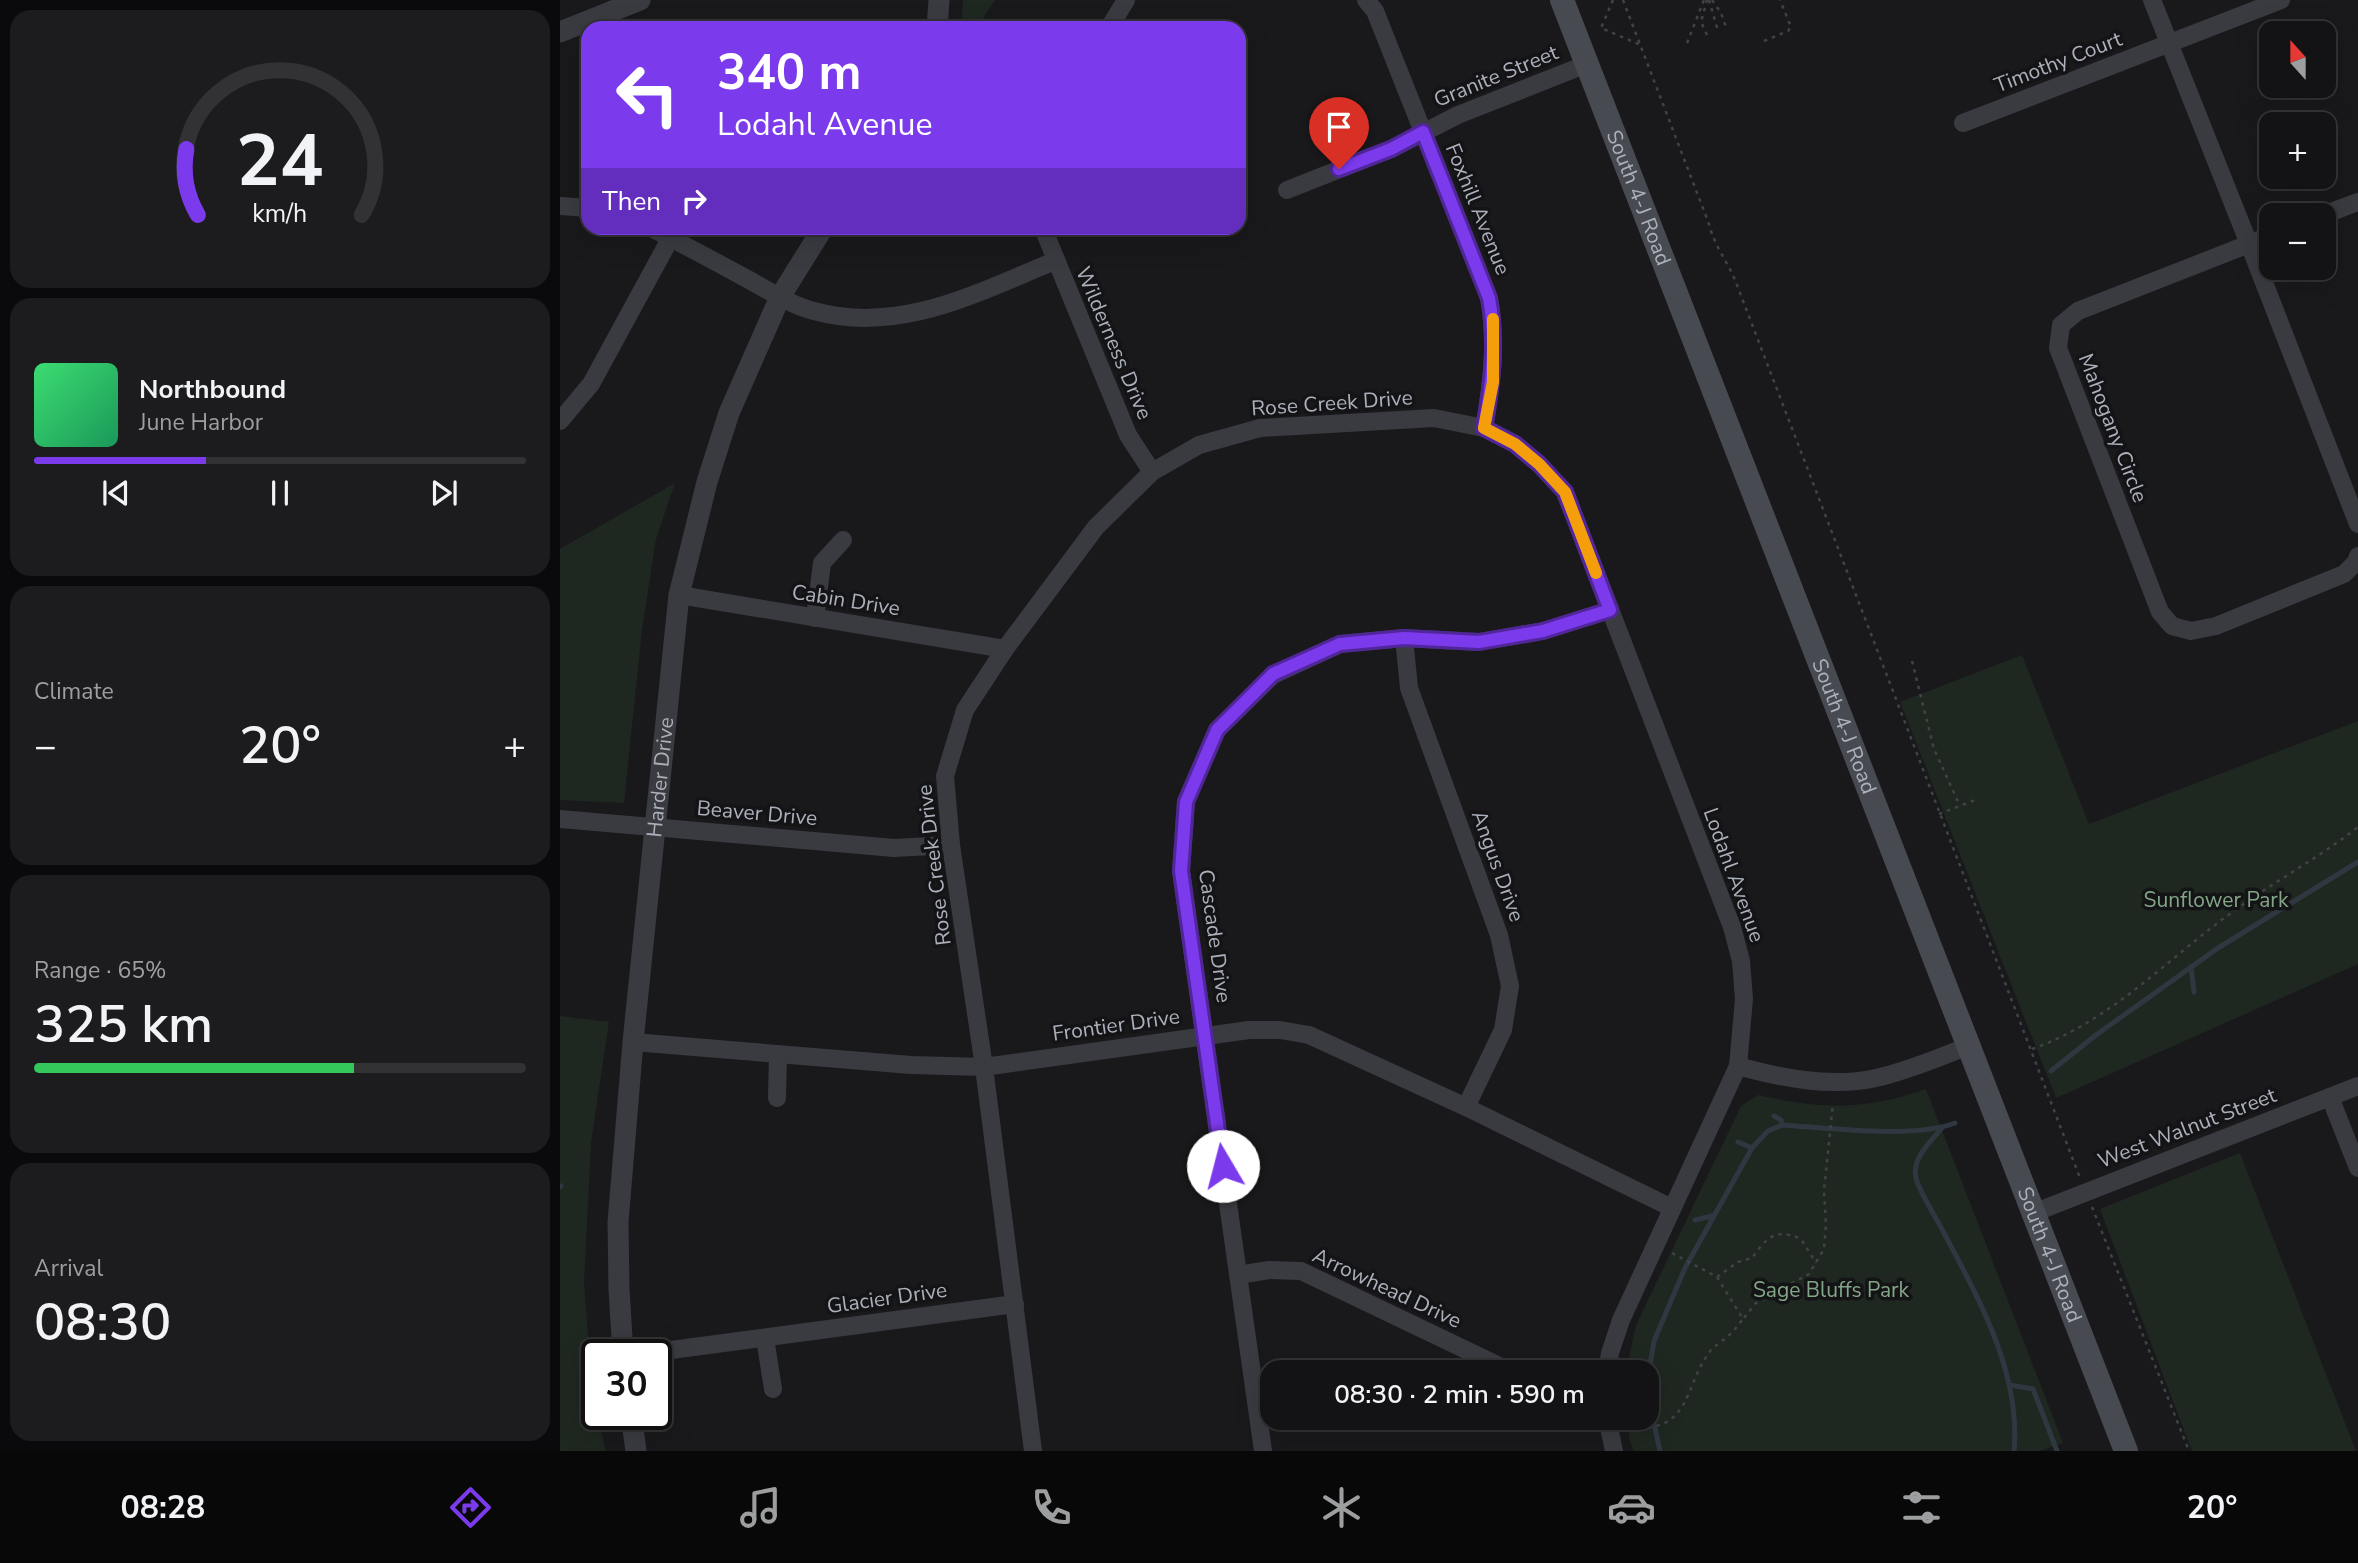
<!DOCTYPE html>
<meta charset="utf-8">
<style>
body{margin:0;font-family:"Nunito Sans",sans-serif;background:#1c1c1e;color:#f1f3f6;height:100vh;display:flex;flex-direction:column;font-size:26px;white-space:nowrap}
*{box-sizing:border-box;margin:0}
p{font-size:23px;color:#9d9ea0}
.icon{flex:none;width:38px;height:38px;fill:none;stroke:currentColor;stroke-width:2;stroke-linecap:round;stroke-linejoin:round}
.map{position:relative;flex:1;overflow:hidden}
.drawer{display:flex;flex-direction:column;gap:10px;padding:10px;background:#0a0a0c;width:560px}
.drawer>*{flex:none}
.banner{position:absolute;left:21px;top:21px;width:665px;height:214px;border-radius:21px;box-shadow:0 7px 28px #0002,0 0 0 2px #323234;background:#7c3aed;color:#fff;overflow:hidden}
.needle{width:46px;rotate:339deg}
.tools{position:absolute;left:1699px;top:21px;display:grid;gap:14px}
.tools a{display:grid;place-items:center;width:77px;height:77px;border-radius:14px;background:#131315;box-shadow:0 7px 28px #0002,0 0 0 2px #323234;font-size:35px}
.speed{position:absolute;left:21px;top:1339px;display:flex;gap:14px;font-size:35px;font-weight:700;text-align:center}
.speed>*{display:grid;place-content:center;width:91px;height:91px;border-radius:50%;background:#131315;box-shadow:0 7px 28px #0002,0 0 0 2px #323234;line-height:1}
.speed .limit{border:4px solid #111;border-radius:10px;background:#fff;color:#111}
.pin{position:absolute;display:grid;place-items:center;width:60px;height:60px;color:#fff;margin:-72px -30px;border-radius:50% 50% 50% 0;rotate:-45deg;box-shadow:0 0 7px #0007}
.pin .icon{rotate:45deg}
.me{position:absolute;width:77px;margin:-38px;rotate:352deg;stroke-linejoin:round;filter:drop-shadow(0 0 5px #0008)}
.turn{display:flex;align-items:center;gap:24px;height:147px;padding:0 21px;font-size:32px}
.turn .icon{width:91px;height:91px;stroke-width:2.5}
.turn b{display:block;font-size:49px;line-height:60px}
.then{display:flex;align-items:center;height:66px;padding:0 21px;background:#0003;gap:14px;font-size:26px}
.big{font-size:52px;font-weight:600;line-height:1.1}
.drawer .tile{flex:1;display:flex;flex-direction:column;justify-content:center;gap:10px;min-width:0;padding:0 24px;border-radius:21px;background:#1c1c1e}
.drawer .dial{align-items:center;gap:0}
.dial svg{height:182px;overflow:visible;fill:none;stroke:#323234;stroke-width:7;stroke-linecap:round;text-anchor:middle}
.dial text{fill:#f1f3f6;stroke:none}
.song{display:flex;align-items:center;gap:21px}
.cover{width:84px;height:84px;border-radius:10px;background:linear-gradient(135deg,hsl(140 70% 55%),hsl(150 70% 35%))}
.played{height:7px;border-radius:4px;background:linear-gradient(90deg,#7c3aed 35%,#323234 35%)}
.keys{display:flex;justify-content:space-around;direction:ltr}
.heat{display:flex;justify-content:space-between;align-items:center;font-size:38px;direction:ltr}
.charge{height:10px;border-radius:5px;background:linear-gradient(90deg,#34c759 65%,#323234 0)}
.trip{position:absolute;left:700px;top:1360px;width:399px;height:70px;border-radius:21px;background:#131315;box-shadow:0 7px 28px #0002,0 0 0 2px #323234;font-weight:600;line-height:70px;text-align:center}
.menu{display:flex;height:112px;justify-content:space-around;align-items:center;background:#080808;color:#9d9ea0}
.menu .icon{width:49px;height:49px}
.menu .current{color:#7c3aed}
.menu b{font-size:32px;color:#f1f3f6}
main{display:flex;flex:1;min-height:0}
.map>svg:first-child{display:block}
.green{fill:#1f2721}
.lines{fill:none;stroke-linecap:round;stroke-linejoin:round}
.stream{stroke:#2f3840;stroke-width:5}
.path{stroke:#404248;stroke-width:2.5;stroke-dasharray:3.5 5;stroke-linecap:butt}
.minor{stroke:#3a3b41;stroke-width:18}
.tertiary{stroke:#3a3b41;stroke-width:21}
.secondary{stroke:#484a51;stroke-width:24}
.route-casing{stroke:#51269a;stroke-width:18}
.route{stroke:#7c3aed;stroke-width:12}
.slow{stroke:#f59e0b;stroke-width:12}
.labels{text-anchor:middle;dominant-baseline:central;stroke-width:7;stroke-linejoin:round;paint-order:stroke}
.street-label{font-size:21px;fill:#acb0bb;stroke:#141417}
.park-label{font-size:21px;fill:#83a687;stroke:#141417}
</style>
<main>
<section class="drawer">
<div class="tile dial"><svg viewBox="0 0 100 80">
<path d="M14 69A42 42 0 1 1 86 69"/>
<path d="M14 69A42 42 0 0 1 9 40" stroke="#7c3aed"/>
<text x="50" y="56" font-size="32" font-weight="700">24</text>
<text x="50" y="72" font-size="11">km/h</text>
</svg></div>
<div class="tile">
<div class="song"><i class="cover"></i><div><b>Northbound</b><p>June Harbor</p></div></div>
<div class="played"></div>
<div class="keys"><svg class="icon" aria-label="previous" viewBox="0 0 24 24"><path d="M18 5L8 12l10 7zM5 5v14"/></svg><svg class="icon" aria-label="pause" viewBox="0 0 24 24"><path d="M8 5v14M16 5v14"/></svg><svg class="icon" aria-label="next" viewBox="0 0 24 24"><path d="M6 5l10 7-10 7zM19 5v14"/></svg></div>
</div>
<div class="tile"><p>Climate</p>
<div class="heat"><a>−</a><b class="big">20°</b><a>+</a></div>
</div>
<div class="tile"><p>Range · 65%</p><b class="big">325 km</b><div class="charge"></div></div>
<div class="tile"><p>Arrival</p><b class="big">08:30</b></div>
</section>
<div class="map">
<svg width="1798" height="1451" viewBox="0 0 1798 1451">
<rect width="100%" height="100%" fill="#19191c"/>
<g class="green">
<polygon points="403,0 435,0 417,28 401,28"/>
<polygon points="115,483 96,539 82,629 64,803 0,800 0,549"/>
<polygon points="1462,655 1529,824 1798,721 1798,964 1496,1098 1340,702"/>
<polygon points="0,1016 49,1022 31,1143 24,1283 33,1399 46,1451 0,1451"/>
<path d="M1366,1089l137,354 -23,8h-406l-4,-9 -3,-24h20v-46h-21l10,-47 105,-219 17,-11c63,14 106,16 168,-6z"/>
<polygon points="1680,1153 1796,1451 1632,1451 1540,1209"/>
</g>
<g class="lines">
<g class="stream">
<polyline points="1631,967 1634,992"/>
<polyline points="1491,1071 1536,1035 1658,948 1798,862"/>
<polyline points="1214,1116 1221,1120 1222,1125"/>
<path d="M1382,1128c-11,13 -31,31 -26,50 4,16 22,42 29,57 35,66 76,139 69,216"/>
<polyline points="1178,1142 1192,1148"/>
<polyline points="0,1187 1,1186"/>
<polyline points="1135,1220 1152,1216"/>
<polyline points="1450,1385 1473,1389 1497,1451"/>
<path d="M1100,1451l-9,-41 -2,-39 5,-30 31,-73 67,-120 16,-17 14,-6c47,3 131,14 173,-2"/>
</g>
<g class="path">
<polyline points="1053,0 1041,28 1081,45"/>
<path d="M1063,0l86,224c5,21 18,37 26,56l345,898"/>
<polyline points="1149,0 1158,31"/>
<polyline points="1152,0 1161,13 1166,27"/>
<polyline points="1147,35 1141,22 1147,0"/>
<polyline points="1204,41 1228,31 1231,27 1220,0"/>
<polyline points="1127,43 1144,0"/>
<polyline points="1352,661 1374,749 1400,806"/>
<polyline points="1379,814 1415,800"/>
<path d="M1472,1049c80,-28 138,-93 206,-141 39,-28 82,-51 120,-81"/>
<polyline points="1532,1207 1629,1451"/>
<polyline points="1112,1253 1157,1277 1183,1319 1196,1303 1249,1274 1264,1249 1266,1225 1264,1190 1273,1103"/>
<path d="M1157,1277l21,-15 14,-4c14,-19 22,-31 49,-19l15,24"/>
<path d="M1076,1418l8,10c46,-3 42,-43 64,-74 5,-8 14,-12 20,-18 6,-5 10,-11 15,-17"/>
</g>
<g class="minor">
<path d="M806,0l9,11 114,287c8,44 3,86 -5,130"/>
<polyline points="1592,0 1689,244 1712,235"/>
<polyline points="549,28 566,0"/>
<polyline points="1403,123 1721,0"/>
<polyline points="727,190 831,149 898,115 1027,64"/>
<polyline points="0,206 28,208"/>
<polyline points="1763,215 1798,202"/>
<path d="M91,228c34,17 67,35 100,53 20,11 40,24 63,30 86,24 164,-19 241,-50"/>
<polyline points="483,228 568,435 592,472"/>
<polyline points="0,421 31,384 116,228"/>
<polyline points="1798,524 1689,244 1518,311 1501,325 1498,348 1600,612 1612,626 1631,631 1656,626 1784,574 1796,562 1798,556"/>
<polyline points="119,595 445,649"/>
<polyline points="255,618 262,563 283,540"/>
<polyline points="844,638 849,688 939,935 950,986 943,1030 906,1107"/>
<polyline points="0,819 334,848 391,845"/>
<polyline points="73,1042 351,1065 424,1067 689,1030 720,1030 749,1035 906,1107 1112,1208"/>
<path d="M1178,1066c43,12 93,22 138,12 31,-7 63,-20 92,-32"/>
<polyline points="1770,1097 1798,1168"/>
<polyline points="217,1098 218,1054"/>
<polyline points="1473,1213 1798,1086"/>
<polyline points="678,1275 709,1270 741,1271 952,1372"/>
<polyline points="205,1338 213,1389"/>
<polyline points="81,1354 455,1304"/>
<polyline points="1047,1418 1054,1451"/>
<polyline points="473,1451 424,1067 391,845 385,776 405,710 445,649 536,527 592,472 639,445 700,428 874,418 924,428 955,444 979,464 1005,492 1172,927 1181,961 1184,999 1178,1066 1061,1320 1050,1353 1047,1372"/>
<polyline points="703,1451 621,871 626,801 657,730 713,675 780,644 844,638 919,642 983,631 1050,610"/>
</g>
<g class="tertiary">
<polyline points="377,28 379,0"/>
<polyline points="0,32 80,0"/>
<path id="s1" d="M63,1354l-4,-65 -1,-67 15,-180 46,-447 28,-113 22,-69 51,-116 43,-69"/>
<polyline points="71,1414 76,1451"/>
</g>
<path class="secondary" id="s2" d="M1002,0l564,1451"/>
</g>
<g class="lines">
<g class="route-casing">
<path id="route" d="M663,1166l-42,-295 5,-69 31,-72 56,-56 67,-30 64,-6 75,4 64,-11 67,-21 -45,-118 -26,-28 -24,-20 -31,-16c8,-44 13,-86 5,-130l-66,-166 -32,17 -52,20"/>
</g>
<use href="#route" class="route"/>
<polyline class="slow" points="933,319 933,382 924,428 955,444 979,464 1005,492 1036,573"/>
</g>
<g class="labels">
<g class="street-label">
<text transform="translate(1498 62) rotate(-21)">Timothy Court</text>
<text transform="translate(936 76) rotate(-22)">Granite Street</text>
<text stroke="none"><textPath href="#s2" startOffset="212">South 4-J Road</textPath></text>
<text transform="translate(918 209) rotate(68)">Foxhill Avenue</text>
<text transform="translate(554 343) rotate(67)">Wilderness Drive</text>
<text transform="translate(772 403) rotate(-4)">Rose Creek Drive</text>
<text transform="translate(1553 428) rotate(69)">Mahogany Circle</text>
<text transform="translate(286 600) rotate(9)">Cabin Drive</text>
<text stroke="none"><textPath href="#s2" startOffset="779">South 4-J Road</textPath></text>
<text stroke="none"><textPath href="#s1" startOffset="579">Harder Drive</textPath></text>
<text transform="translate(197 813) rotate(5)">Beaver Drive</text>
<text transform="translate(374 865) rotate(-97)">Rose Creek Drive</text>
<text transform="translate(938 866) rotate(70)">Angus Drive</text>
<text transform="translate(1174 875) rotate(70)">Lodahl Avenue</text>
<text transform="translate(655 936) rotate(82)">Cascade Drive</text>
<text transform="translate(556 1025) rotate(-8)">Frontier Drive</text>
<text transform="translate(1627 1128) rotate(-21)">West Walnut Street</text>
<text stroke="none"><textPath href="#s2" startOffset="1346">South 4-J Road</textPath></text>
<text transform="translate(827 1288) rotate(25)">Arrowhead Drive</text>
<text transform="translate(327 1298) rotate(-8)">Glacier Drive</text>
</g>
<g class="park-label">
<text x="1656" y="900">Sunflower Park</text>
<text x="1271" y="1290">Sage Bluffs Park</text>
</g>
</g>
</svg>
<div class="tools">
<a><svg class="needle" viewBox="-14 -14 28 28"><path d="M0-13l5 13h-10z" fill="#e53935"/><path d="M0 13l5-13h-10z" fill="#9d9ea0"/></svg></a>
<a>+</a>
<a>−</a>
</div>
<div class="speed"><div class="limit">30</div></div>
<div class="pin" style="left:779px;top:169px;background:#d93025"><svg class="icon" aria-label="arrive" viewBox="0 0 24 24"><path d="M6 21V4h12l-3 4 3 4H6"/></svg></div>
<svg class="me" style="left:663px;top:1166px" viewBox="-20 -20 40 40"><circle r="19" fill="#fff"/><path d="M0-13L10 11 0 6-10 11z" fill="#7c3aed"/></svg>
<div class="trip">08:30 · 2 min · 590 m</div>
<div class="banner">
<div class="turn"><svg class="icon" aria-label="left" viewBox="0 0 24 24"><path d="M17 20v-9H6M10 6l-5 5 5 5"/></svg><div><b>340 m</b>Lodahl Avenue</div></div>
<div class="then">Then<svg class="icon" aria-label="right" viewBox="0 0 24 24"><path d="M7 20v-9h11M14 6l5 5-5 5"/></svg></div>
</div>
</div>
</main>
<nav class="menu">
<b>08:28</b>
<svg class="icon current" aria-label="directions" viewBox="0 0 24 24"><path d="M12 3l9 9-9 9-9-9zM9 14v-3h6M13 9l2 2-2 2"/></svg>
<svg class="icon" aria-label="music" viewBox="0 0 24 24"><path d="M9 18V5l10-2v13"/><circle cx="6" cy="18" r="3"/><circle cx="16" cy="16" r="3"/></svg>
<svg class="icon" aria-label="phone" viewBox="0 0 24 24"><path d="M5 4h4l2 5-3 2q2 4 5 5l2-3 5 2v4C11 20 4 13 5 4z"/></svg>
<svg class="icon" aria-label="climate" viewBox="0 0 24 24"><path d="M12 3v18M4 7l16 10M4 17L20 7"/></svg>
<svg class="icon" aria-label="car" viewBox="0 0 24 24"><path d="M5 17H2v-5l4-1 3-4h7l3 4 3 1v5h-3M9 17h6M6 11h13"/><circle cx="7" cy="17" r="2"/><circle cx="17" cy="17" r="2"/></svg>
<svg class="icon" aria-label="filters" viewBox="0 0 24 24"><path d="M4 7h16M4 17h16"/><circle cx="9" cy="7" r="2"/><circle cx="15" cy="17" r="2"/></svg>
<b>20°</b>
</nav>
